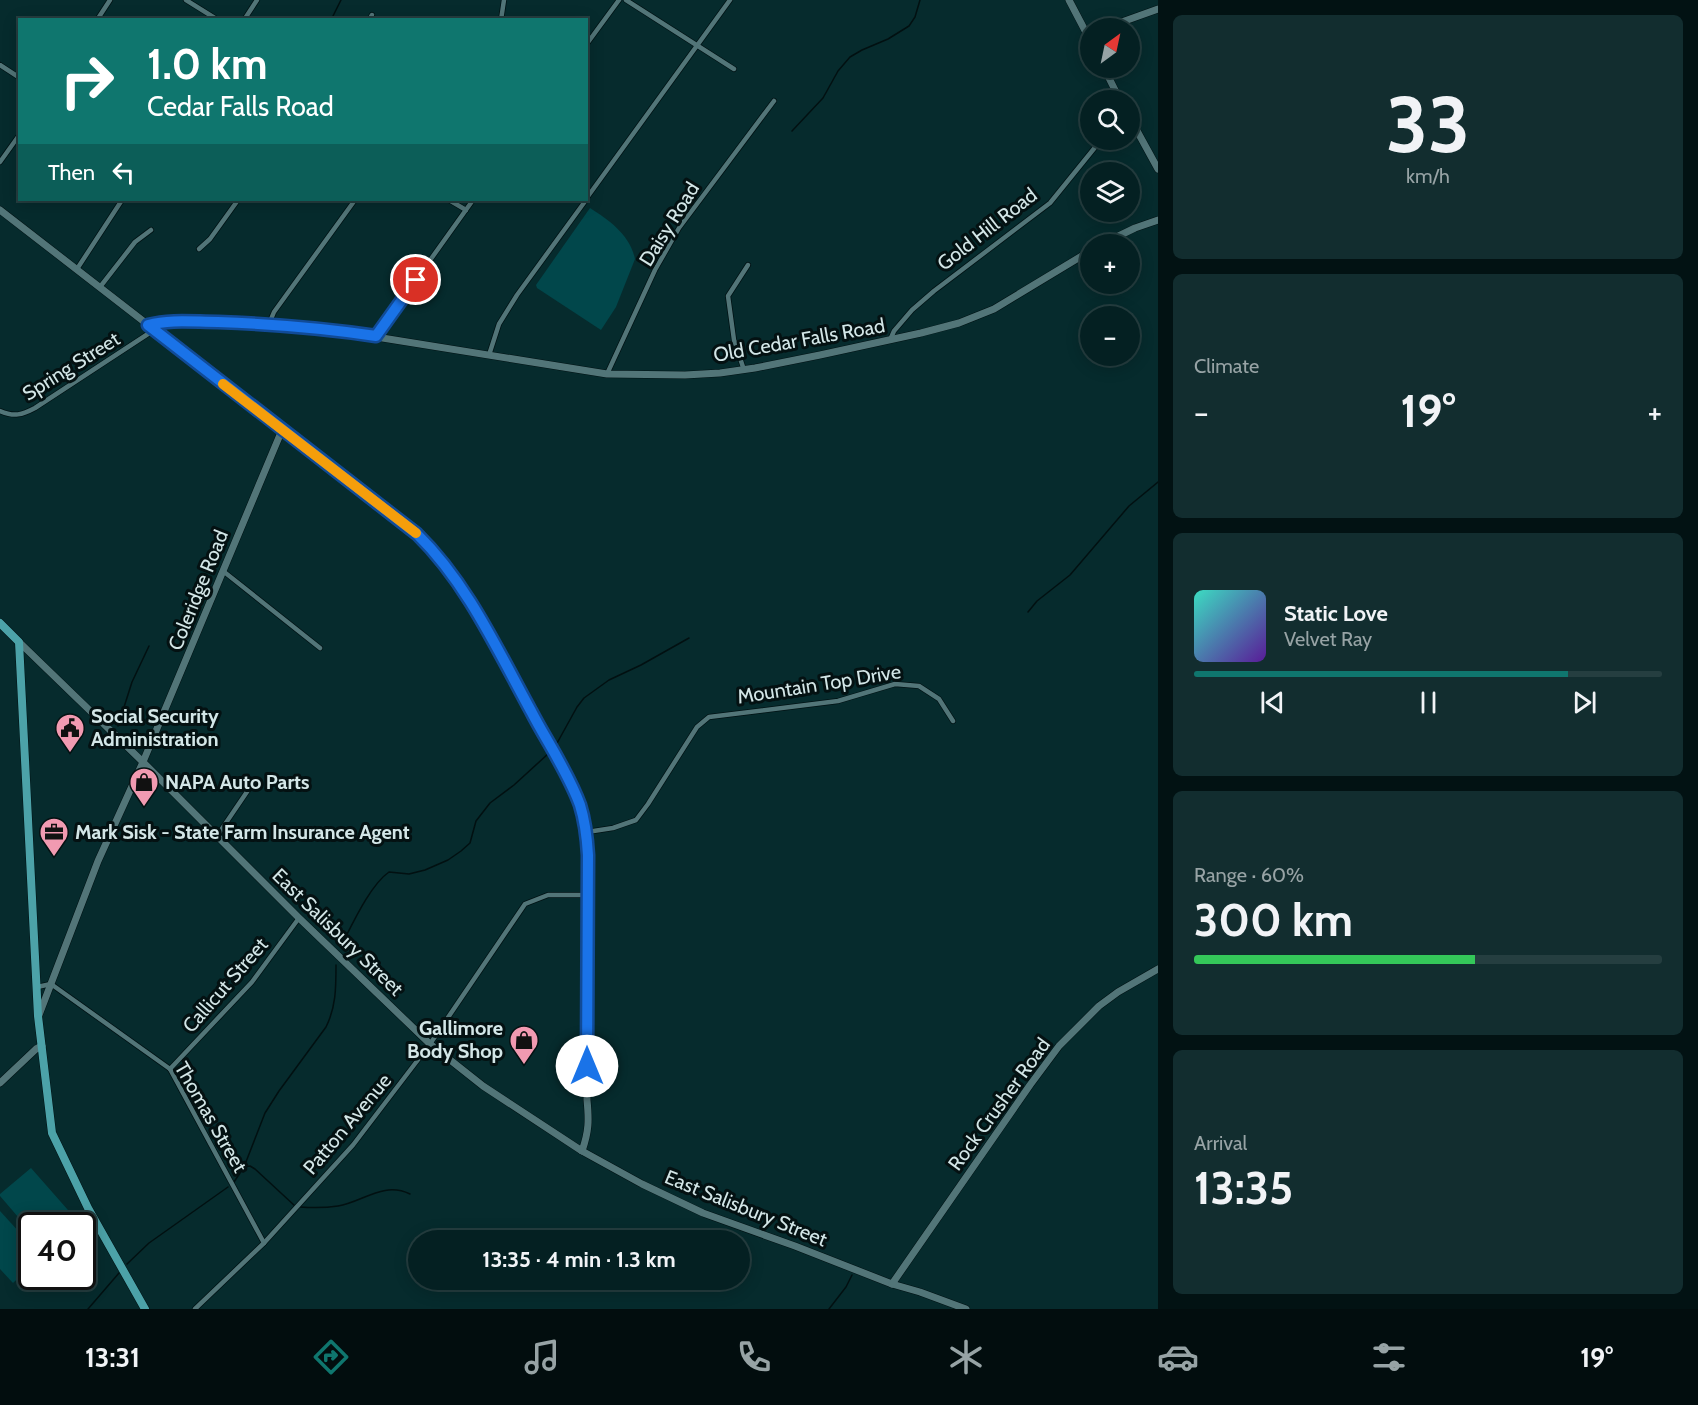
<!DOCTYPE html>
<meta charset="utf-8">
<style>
body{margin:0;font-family:Cabin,sans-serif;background:#122d2f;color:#f1f3f6;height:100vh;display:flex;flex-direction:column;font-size:22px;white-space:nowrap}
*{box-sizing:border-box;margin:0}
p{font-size:20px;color:#97a3a5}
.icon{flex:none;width:33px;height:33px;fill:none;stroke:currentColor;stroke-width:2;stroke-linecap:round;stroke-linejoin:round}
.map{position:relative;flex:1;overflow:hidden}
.side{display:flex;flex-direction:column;gap:15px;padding:15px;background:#021213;width:540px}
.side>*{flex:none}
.top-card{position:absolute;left:18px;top:18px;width:570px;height:183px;border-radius:0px;box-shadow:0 3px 15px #0003,0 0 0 2px #253e40;background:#0f766e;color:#fff;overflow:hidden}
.needle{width:39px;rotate:33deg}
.fabs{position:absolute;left:1080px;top:18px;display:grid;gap:12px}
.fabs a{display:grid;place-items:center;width:60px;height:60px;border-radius:50%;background:#042022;box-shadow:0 3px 15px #0003,0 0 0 2px #253e40;font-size:30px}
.speed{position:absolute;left:18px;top:1212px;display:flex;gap:12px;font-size:30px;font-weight:700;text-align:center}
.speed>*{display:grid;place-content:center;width:78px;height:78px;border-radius:50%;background:#042022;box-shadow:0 3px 15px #0003,0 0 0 2px #253e40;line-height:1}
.speed .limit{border:3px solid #111;border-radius:9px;background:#fff;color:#111}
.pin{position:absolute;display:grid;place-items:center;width:51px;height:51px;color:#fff;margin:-26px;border:3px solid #fff;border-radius:50%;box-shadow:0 2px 6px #0007}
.me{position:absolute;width:66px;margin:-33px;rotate:0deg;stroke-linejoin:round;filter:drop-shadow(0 0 4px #0008)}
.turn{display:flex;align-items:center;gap:21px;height:126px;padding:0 30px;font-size:27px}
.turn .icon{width:78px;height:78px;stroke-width:2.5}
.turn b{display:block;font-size:42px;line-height:51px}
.then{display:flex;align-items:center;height:57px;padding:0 30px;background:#0003;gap:12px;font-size:22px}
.big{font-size:45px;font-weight:800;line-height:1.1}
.side .card{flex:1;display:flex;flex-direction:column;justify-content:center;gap:9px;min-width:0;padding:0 21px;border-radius:9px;background:#122d2f}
.side .dial{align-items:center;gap:0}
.dial b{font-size:78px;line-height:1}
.song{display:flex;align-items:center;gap:18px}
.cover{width:72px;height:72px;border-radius:9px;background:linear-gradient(135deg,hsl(170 70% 55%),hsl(270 70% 35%))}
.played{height:6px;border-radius:3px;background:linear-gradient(90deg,#0f766e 80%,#253e40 80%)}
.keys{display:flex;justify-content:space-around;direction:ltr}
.heat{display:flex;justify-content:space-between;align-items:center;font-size:33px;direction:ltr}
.charge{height:9px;border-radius:4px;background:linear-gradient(90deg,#34c759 60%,#253e40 0)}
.trip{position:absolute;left:408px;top:1230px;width:342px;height:60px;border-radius:30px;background:#042022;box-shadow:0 3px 15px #0003,0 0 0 2px #253e40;font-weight:800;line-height:60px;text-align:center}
.tab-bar{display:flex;height:96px;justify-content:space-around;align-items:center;background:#020d0e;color:#97a3a5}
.tab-bar .icon{width:42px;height:42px}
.tab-bar .on{color:#0f766e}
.tab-bar b{font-size:27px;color:#f1f3f6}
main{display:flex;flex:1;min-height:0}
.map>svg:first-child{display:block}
.green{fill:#01474b}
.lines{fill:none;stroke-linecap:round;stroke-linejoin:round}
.stream{stroke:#021011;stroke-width:1.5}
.street-casing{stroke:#001214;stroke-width:6}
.secondary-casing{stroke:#001214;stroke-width:8}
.primary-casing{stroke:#001214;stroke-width:9}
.street{stroke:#527578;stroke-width:4.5}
.secondary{stroke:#527578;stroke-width:7}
.primary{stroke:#4ca2a8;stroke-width:8}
.route-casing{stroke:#114b97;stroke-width:15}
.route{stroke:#1a73e8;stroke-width:10}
.slow{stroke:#f59e0b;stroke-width:10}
.labels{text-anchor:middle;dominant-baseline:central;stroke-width:6;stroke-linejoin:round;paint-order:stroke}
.street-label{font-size:20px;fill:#d3e6e7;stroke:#041112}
.poi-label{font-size:20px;font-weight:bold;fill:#d3e6e7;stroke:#041112;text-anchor:start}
</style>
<main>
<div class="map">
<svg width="1158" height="1309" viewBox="0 0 1158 1309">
<rect width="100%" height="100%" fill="#062b2d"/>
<g class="green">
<path d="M590,208c19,12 40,27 45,51l-19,48 -15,23 -64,-42 -1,-3z"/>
<polygon points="31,1168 75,1218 66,1225 32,1226 31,1232 0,1196 0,1194"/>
<polygon points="0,1211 31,1245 31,1266 13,1283 0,1269"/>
</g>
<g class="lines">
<g class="stream">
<polyline points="331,20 341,0"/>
<polyline points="792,131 823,98 838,71 850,57 862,50 888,39 909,26 915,17 920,0"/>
<polyline points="1028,612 1037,601 1070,575 1129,506 1158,482"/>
<polyline points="118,726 132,682 149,646"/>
<polyline points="556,745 577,707 584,698 609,680 641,665 689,638"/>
<path d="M341,946c11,-21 29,-61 48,-74l20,2 16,-4 23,-10 13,-9 9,-8 6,-22 14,-18 24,-18 35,-32"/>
<polyline points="244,1167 250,1166 255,1169 295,1206"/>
<path d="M234,1182l10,-15 21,-54 14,-22 47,-64c10,-20 10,-39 10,-62"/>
<path d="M300,1207c13,1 25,1 38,-1 25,-4 45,-25 72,-12"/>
<polyline points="127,1264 149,1243 228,1187"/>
<polyline points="88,1309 119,1273"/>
<polyline points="829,1309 846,1287 852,1275"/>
</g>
<g class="street-casing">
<g id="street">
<polyline points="186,0 218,20"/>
<polyline points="626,0 734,69"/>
<polyline points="97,20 110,0"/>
<polyline points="244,20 257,0"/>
<polyline points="369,20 372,15"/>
<polyline points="501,20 504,0"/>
<polyline points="586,45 619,0"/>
<polyline points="0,65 20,78"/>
<polyline points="0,162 20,134"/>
<polyline points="586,199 730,0"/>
<polyline points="449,200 466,210"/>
<polyline points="199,249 210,239 238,200"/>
<polyline points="77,269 122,200"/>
<polyline points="100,287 135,242 151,230"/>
<polyline points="269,324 274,312 355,200"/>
<polyline points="376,336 473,200"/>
<polyline points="890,340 894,331 912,310 934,291 1050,203 1101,140"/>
<polyline points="489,355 499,324 517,295 586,200"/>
<polyline points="744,370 734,340 728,296 748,265"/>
<polyline points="607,374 655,270 679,228 774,101"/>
<path d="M0,411c14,6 22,4 35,-3l119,-78"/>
<polyline points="223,571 320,648"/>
<polyline points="587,832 613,828 636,820 648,804 697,727 709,717 838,701 895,684 919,686 939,699 953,721"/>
<polyline points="217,836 255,780"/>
<polyline points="37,987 51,984 170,1069 264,1243"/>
<polyline points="170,1069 252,982 299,918"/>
<polyline points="195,1309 264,1243 353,1145 430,1044 525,904 548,895 588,895"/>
</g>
</g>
<g class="secondary-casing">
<g id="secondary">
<polyline points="1069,0 1090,40"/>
<polyline points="1105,28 1158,9"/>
<polyline points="1104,68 1120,100"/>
<polyline points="1130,118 1158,169"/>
<path d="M0,210l405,314c23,19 42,41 58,66l39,68 74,138 4,11 7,25 1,23 -1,245c2,20 2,31 -5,51"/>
<polyline points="1102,244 1135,228 1158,220"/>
<polyline points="148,325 172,321 269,324 345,332 607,374 685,375 720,373 755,368 820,355 921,333 959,323 994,309 1090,251"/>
<polyline points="19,642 143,762 299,918 430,1044 483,1086 582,1151 642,1184 703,1213 795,1246 892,1284 920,1292 966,1309"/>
<polyline points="39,1015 98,861 143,762 282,430"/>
<polyline points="0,1083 36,1049 42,1046"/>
<polyline points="892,1284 1030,1085 1059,1046 1099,1006 1118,992 1158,969"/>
</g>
</g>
<g class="primary-casing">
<polyline id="primary" points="0,623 19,642 38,1016 52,1133 88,1208 145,1309"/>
</g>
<use href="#street" class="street"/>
<use href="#secondary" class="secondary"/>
<use href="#primary" class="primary"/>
</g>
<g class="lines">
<g class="route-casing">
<path id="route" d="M416,280l-40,56c-53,-8 -105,-12 -158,-14 -24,0 -47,-3 -70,3l269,209c50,49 80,115 114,177 16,31 37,61 49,94 5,16 7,33 8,50l-1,211"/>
</g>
<use href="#route" class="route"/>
<polyline class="slow" points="223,384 416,533"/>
</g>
<defs>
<g id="civic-pin" transform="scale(1.5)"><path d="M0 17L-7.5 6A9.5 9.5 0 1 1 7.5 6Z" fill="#f19ab1" stroke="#041112"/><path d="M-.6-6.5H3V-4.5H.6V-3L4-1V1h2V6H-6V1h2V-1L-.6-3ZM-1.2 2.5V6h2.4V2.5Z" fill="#111"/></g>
<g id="shop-pin" transform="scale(1.5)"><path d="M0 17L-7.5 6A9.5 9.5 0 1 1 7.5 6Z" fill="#f19ab1" stroke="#041112"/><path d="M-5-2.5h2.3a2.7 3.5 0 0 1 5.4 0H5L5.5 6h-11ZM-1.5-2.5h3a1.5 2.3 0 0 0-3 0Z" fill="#111"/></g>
<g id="office-pin" transform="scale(1.5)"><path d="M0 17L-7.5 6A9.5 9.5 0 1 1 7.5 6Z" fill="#f19ab1" stroke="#041112"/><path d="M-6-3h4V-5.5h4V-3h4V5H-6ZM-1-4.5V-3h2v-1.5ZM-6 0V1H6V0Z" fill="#111"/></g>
</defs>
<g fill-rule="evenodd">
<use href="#civic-pin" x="70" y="728"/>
<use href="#shop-pin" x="144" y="782"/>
<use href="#office-pin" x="54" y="832"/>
<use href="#shop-pin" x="524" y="1040"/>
</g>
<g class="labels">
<g class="street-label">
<text transform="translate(669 224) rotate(-58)">Daisy Road</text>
<text transform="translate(987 229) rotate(-38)">Gold Hill Road</text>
<text transform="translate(799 340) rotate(-10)">Old Cedar Falls Road</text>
<text transform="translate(71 366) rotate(-32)">Spring Street</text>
<text transform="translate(198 590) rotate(-68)">Coleridge Road</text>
<text transform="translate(819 684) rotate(-9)">Mountain Top Drive</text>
<text transform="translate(338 932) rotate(44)">East Salisbury Street</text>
<text transform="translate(225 985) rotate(-49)">Callicut Street</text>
<text transform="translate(999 1104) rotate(-54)">Rock Crusher Road</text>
<text transform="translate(211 1117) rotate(60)">Thomas Street</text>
<text transform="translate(347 1124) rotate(-50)">Patton Avenue</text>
<text transform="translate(746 1208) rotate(22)">East Salisbury Street</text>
</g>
<g class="poi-label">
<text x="91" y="716">Social Security<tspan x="91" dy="23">Administration</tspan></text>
<text x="165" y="782">NAPA Auto Parts</text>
<text x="75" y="832">Mark Sisk - State Farm Insurance Agent</text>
<text x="503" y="1028" text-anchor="end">Gallimore<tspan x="503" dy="23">Body Shop</tspan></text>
</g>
</g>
</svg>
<div class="fabs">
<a><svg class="needle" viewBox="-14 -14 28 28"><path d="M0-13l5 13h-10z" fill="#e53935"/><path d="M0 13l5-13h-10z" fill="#97a3a5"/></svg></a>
<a><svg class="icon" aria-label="search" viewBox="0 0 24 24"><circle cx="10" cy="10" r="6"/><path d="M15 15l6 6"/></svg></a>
<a><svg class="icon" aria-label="layers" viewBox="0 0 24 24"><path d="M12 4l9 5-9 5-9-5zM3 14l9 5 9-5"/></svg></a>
<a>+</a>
<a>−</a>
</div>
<div class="speed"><div class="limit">40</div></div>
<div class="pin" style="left:416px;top:280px;background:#d93025"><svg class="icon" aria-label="arrive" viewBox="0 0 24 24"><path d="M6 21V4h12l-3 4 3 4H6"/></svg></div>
<svg class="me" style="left:587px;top:1066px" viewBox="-20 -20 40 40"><circle r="19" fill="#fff"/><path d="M0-13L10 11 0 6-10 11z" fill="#1a73e8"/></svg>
<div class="trip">13:35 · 4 min · 1.3 km</div>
<div class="top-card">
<div class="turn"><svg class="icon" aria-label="right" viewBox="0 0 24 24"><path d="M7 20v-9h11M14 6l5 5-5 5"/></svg><div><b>1.0 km</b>Cedar Falls Road</div></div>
<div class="then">Then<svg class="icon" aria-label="left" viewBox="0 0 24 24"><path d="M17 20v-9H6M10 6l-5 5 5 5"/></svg></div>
</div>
</div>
<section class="side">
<div class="card dial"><b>33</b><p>km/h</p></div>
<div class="card"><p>Climate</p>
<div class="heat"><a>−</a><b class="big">19°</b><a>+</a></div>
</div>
<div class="card">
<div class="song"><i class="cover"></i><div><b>Static Love</b><p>Velvet Ray</p></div></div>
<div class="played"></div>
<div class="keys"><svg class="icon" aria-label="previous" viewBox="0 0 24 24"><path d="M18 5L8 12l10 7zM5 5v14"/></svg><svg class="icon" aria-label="pause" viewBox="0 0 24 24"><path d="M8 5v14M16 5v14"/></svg><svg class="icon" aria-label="next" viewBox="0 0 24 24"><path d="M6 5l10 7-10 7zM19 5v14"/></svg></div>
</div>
<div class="card"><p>Range · 60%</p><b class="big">300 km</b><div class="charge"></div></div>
<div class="card"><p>Arrival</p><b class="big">13:35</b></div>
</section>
</main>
<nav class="tab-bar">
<b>13:31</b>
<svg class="icon on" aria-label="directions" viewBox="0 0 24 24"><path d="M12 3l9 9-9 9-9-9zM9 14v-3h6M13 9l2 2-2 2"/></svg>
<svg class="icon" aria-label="music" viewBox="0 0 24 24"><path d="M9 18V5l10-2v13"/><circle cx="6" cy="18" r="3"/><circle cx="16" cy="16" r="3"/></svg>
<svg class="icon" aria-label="phone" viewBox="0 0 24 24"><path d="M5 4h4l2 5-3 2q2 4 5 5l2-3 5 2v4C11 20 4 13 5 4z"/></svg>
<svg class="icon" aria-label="climate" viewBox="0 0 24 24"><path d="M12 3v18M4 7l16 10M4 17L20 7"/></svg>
<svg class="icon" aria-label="car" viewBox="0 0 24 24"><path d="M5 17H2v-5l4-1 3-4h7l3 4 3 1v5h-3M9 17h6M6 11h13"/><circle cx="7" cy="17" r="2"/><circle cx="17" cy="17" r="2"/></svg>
<svg class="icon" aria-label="filters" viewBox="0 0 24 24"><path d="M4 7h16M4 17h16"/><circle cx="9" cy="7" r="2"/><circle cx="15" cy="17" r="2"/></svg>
<b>19°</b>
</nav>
